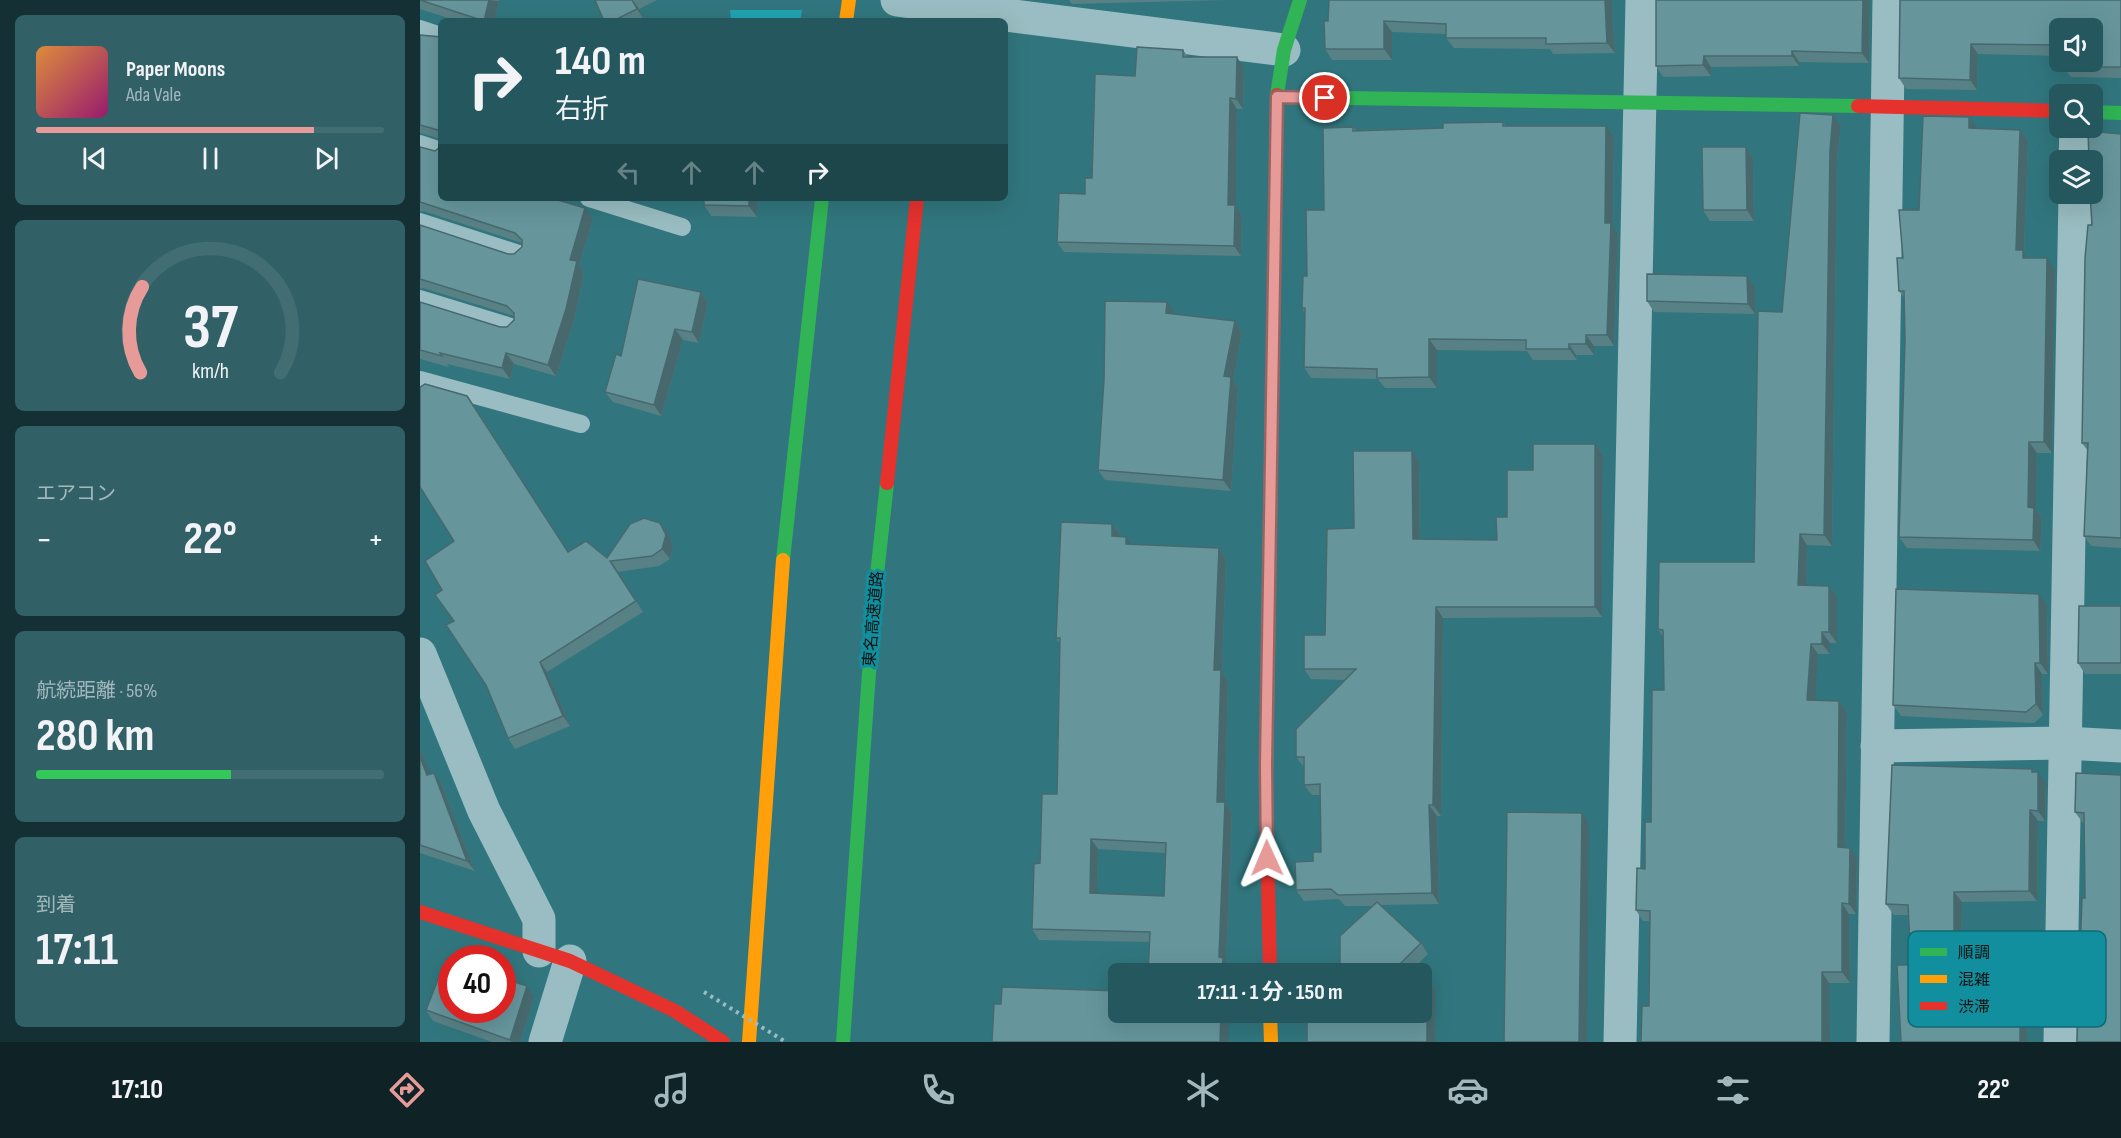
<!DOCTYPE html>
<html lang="ja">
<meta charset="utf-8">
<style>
body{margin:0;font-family:"Sofia Sans Condensed","Noto Sans JP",sans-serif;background:#316167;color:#f1f3f6;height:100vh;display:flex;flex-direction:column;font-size:22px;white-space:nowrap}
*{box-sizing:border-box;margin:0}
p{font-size:20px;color:#a3b8bc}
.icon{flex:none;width:33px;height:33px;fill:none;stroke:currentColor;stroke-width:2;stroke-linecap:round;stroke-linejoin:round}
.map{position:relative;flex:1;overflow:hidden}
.details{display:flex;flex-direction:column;gap:15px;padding:15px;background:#143034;width:420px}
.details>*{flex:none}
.banner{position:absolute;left:18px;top:18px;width:570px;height:183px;border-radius:9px;box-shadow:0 6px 24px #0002;background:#25585e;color:#f1f3f6;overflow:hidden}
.fabs{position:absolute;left:1629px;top:18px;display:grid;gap:12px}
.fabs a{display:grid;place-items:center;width:54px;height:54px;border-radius:9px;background:#25585e;box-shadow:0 6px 24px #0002;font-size:30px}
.speed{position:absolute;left:18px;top:945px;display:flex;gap:12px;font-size:30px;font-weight:700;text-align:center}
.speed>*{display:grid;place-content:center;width:78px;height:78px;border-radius:50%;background:#25585e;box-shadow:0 6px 24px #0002;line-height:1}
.speed .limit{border:9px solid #d22;background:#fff;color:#111}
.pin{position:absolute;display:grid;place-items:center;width:51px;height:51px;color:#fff;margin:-26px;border:3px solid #fff;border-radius:50%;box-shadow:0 2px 6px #0007}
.me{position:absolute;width:66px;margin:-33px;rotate:359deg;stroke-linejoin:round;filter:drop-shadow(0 0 4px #0008)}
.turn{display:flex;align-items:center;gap:21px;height:126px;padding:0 18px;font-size:27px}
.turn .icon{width:78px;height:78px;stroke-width:2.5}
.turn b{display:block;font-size:42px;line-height:51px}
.lanes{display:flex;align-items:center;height:57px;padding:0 18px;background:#0003;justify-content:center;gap:30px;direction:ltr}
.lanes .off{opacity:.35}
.big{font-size:45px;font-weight:700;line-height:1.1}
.details .widget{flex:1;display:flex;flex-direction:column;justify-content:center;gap:9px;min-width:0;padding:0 21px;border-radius:9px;background:#316167}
.details .dial{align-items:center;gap:0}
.dial svg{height:156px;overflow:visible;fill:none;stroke:#426e73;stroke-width:7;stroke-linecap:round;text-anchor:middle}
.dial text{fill:#f1f3f6;stroke:none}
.song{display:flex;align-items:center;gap:18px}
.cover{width:72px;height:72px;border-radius:9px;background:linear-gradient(135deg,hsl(30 70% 55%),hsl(320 70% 35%))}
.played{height:6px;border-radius:3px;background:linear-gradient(90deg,#e69b98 80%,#426e73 80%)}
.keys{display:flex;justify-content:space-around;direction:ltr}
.heat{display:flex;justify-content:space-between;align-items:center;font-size:33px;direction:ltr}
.charge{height:9px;border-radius:4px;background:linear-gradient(90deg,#34c759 56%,#426e73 0)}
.trip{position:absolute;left:688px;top:963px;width:324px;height:60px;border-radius:9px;background:#25585e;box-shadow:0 6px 24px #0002;font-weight:700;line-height:60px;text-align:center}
.menu{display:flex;height:96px;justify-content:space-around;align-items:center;background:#0f2326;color:#a3b8bc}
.menu .icon{width:42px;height:42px}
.menu .current{color:#e69b98}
.menu b{font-size:27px;color:#f1f3f6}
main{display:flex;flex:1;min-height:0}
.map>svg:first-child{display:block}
.green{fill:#20a4b1}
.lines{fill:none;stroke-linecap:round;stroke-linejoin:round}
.lane{stroke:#99bdc2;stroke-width:18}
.street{stroke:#99bdc2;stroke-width:33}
.fast{stroke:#30b455;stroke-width:14}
.slow{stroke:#ff9f0a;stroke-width:14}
.jam{stroke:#e5322d;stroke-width:14}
.path-bridge{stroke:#99bdc2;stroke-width:4;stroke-dasharray:3 4.5;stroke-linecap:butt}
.street-bridge{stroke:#99bdc2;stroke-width:33}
.wall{fill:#588186;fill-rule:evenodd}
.shaded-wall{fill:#47696d}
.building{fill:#66969c;stroke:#47696d;stroke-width:1.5;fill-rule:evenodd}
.route-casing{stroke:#966563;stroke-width:15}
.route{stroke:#e69b98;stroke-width:10}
.labels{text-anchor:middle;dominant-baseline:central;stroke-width:6;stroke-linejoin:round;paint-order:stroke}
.street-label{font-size:16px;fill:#111;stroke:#118f9e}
.key{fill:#118f9e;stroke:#116974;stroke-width:1.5}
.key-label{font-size:16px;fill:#111}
</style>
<main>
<section class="details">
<div class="widget">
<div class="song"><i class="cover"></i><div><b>Paper Moons</b><p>Ada Vale</p></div></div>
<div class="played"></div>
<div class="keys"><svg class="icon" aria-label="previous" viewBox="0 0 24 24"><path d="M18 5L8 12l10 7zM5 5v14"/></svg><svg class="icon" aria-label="pause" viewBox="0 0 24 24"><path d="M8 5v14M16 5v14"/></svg><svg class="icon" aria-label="next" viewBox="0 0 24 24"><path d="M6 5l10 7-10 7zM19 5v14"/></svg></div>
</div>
<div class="widget dial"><svg viewBox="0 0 100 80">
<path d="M14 69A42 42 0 1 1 86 69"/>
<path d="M14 69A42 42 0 0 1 15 25" stroke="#e69b98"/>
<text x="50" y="56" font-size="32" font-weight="700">37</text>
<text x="50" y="72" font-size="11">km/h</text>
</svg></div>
<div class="widget"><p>エアコン</p>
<div class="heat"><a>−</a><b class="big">22°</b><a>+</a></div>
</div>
<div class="widget"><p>航続距離 · 56%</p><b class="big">280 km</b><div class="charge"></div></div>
<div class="widget"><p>到着</p><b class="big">17:11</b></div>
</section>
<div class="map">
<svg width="1701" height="1042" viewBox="0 0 1701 1042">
<rect width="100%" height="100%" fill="#31767e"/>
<polygon class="green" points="310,10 382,10 380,21 311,21"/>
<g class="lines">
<g class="lane">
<polyline points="0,29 21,36"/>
<polyline points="0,144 21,151"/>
<polyline points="169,198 262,227"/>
<polyline points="0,222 99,254"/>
<polyline points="0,299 91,327"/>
<polyline points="0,380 161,424"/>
</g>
<g class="street">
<polyline points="554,11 864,50"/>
<polyline points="1655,160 1656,128"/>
<polyline points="0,654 64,811 119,919 119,951"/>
<polyline points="1457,746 1645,743 1701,746"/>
<polyline points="125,1042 150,961"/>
<polyline points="1200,1042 1222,0"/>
<polyline points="1453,1042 1469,0"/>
<polyline points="1640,1042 1655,194"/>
</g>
<g class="fast">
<polyline points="857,95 864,50 880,0"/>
<polyline points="857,97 1438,106"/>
<polyline points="1672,112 1701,113"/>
<polyline points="363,560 402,198"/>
<polyline points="846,786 853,337"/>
<polyline points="423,1042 454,602 467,483"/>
</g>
<g class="slow">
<polyline points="426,21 429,0"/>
<polyline points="850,1012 851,1042"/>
<polyline points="329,1042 363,560"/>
</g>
<g class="jam">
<polyline points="1438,106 1640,111"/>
<polyline points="853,337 857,95"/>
<polyline points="467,483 497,198"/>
<polyline points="846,786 850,974"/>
<polyline points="0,912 150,961 255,1011 303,1042"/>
</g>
<polyline class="path-bridge" points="284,992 366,1042"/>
<polyline class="street-bridge" points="477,0 554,11"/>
</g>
<g class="wall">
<polygon points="0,0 79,0 79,1 74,21 37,21 0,9"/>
<polygon points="175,0 237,0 219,9 224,20 223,21 184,21"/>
<polygon points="649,0 806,0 652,4"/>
<polygon points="909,0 1192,0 1195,53 1133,54 1130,49 1034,48 1026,38 1026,34 972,32 972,60 912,60 905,49 908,21"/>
<polygon points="1450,0 1449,63 1379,62 1379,66 1291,67 1291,76 1243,77 1236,66"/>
<polygon points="1480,0 1701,0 1701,78 1651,77 1643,67 1672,62 1640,28 1640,56 1558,54 1557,90 1486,89 1479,78"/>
<polygon points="0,35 21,37 21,139 0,133"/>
<polygon points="763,50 768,57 824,68 823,109 817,109 816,206 822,215 821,256 644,252 637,242 665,194 672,178"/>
<polygon points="1549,117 1557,129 1608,141 1604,252 1608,258 1635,269 1632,453 1617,453 1616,510 1622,518 1620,551 1487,548 1479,537 1485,340 1484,298 1479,291 1499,210"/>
<polygon points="1083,122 1086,126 1194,137 1193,227 1198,234 1194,346 1174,346 1174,355 1156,355 1157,360 1113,360 1107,351 1017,350 1017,388 965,388 958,379 891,378 884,367 885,313 882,308 887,276 904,210 933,127 936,130 1023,128"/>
<polygon points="1421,126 1417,160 1412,546 1387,545 1386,585 1417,597 1417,643 1410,643 1410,654 1398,654 1395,700 1419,701 1427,712 1425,848 1437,858 1436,914 1429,914 1430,983 1409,983 1229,1006 1229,921 1223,921 1216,910 1225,869 1231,822 1244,690 1243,637 1238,629 1334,562 1362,312"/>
<polygon points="1701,134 1701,548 1671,546 1664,536 1668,451 1662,443"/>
<polygon points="0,147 21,198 173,219 159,265 164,272 154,320 136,376 94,364 90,379 27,364 29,367 0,359 0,302 80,327 87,327 94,320 94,316 3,288 0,289 0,225 88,254 94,254 102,247 102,243 3,211 0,212"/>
<polygon points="1326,147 1333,158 1334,221 1290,221 1283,210"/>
<polygon points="284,198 337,198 337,217 291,216 284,205"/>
<polygon points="1335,287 1335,314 1234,312 1227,301"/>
<polygon points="281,292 288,302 279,343 263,340 241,416 193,402 185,392"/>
<polygon points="754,312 754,314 815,321 822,332 813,380 818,388 811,491 685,480 678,470"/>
<polygon points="55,407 148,552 187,558 248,533 253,546 250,559 239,566 197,572 223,612 127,672 150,726 95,749 88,738 66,685 34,621 22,590 34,541"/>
<polygon points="1175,444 1183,455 1182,617 1023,618 1021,816 1017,816 1019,904 961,905 1001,943 1008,954 988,974 920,974 953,906 925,906 919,899 884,901 876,890 893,861 901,852 901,795 892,795 884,785 884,767 876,757 925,680 891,679 884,669 905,635 934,528 992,451 999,461 1000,539 1077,540 1087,517 1113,470"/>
<path d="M692,524l8,10v3l11,7 88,4 7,11 -4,113 6,9 -3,122 7,10 -6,149 4,6v6h-82l2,-32 -111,-2 -7,-11 8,-66 17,-69 3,-150 -4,-6zM678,849l67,4 -1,43 -67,-3z"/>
<polygon points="1627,605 1628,674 1622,674 1623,715 1614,723 1481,716 1473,705"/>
<polygon points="1701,606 1701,674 1665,674 1658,663"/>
<polygon points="0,748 10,774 21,783 55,871 0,853"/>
<polygon points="1612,769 1626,783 1625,821 1618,821 1617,901 1542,902 1541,946 1610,946 1617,956 1617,984 1608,984 1607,1042 1481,1042 1491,965 1489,915 1474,915 1466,904"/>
<polygon points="1701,775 1665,898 1665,823 1663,823 1655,812"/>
<polygon points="114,997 100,1042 72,1042 13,1021 6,1010"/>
</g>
<g class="shaded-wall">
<polygon points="69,0 79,1 74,21 64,21"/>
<polygon points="213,0 219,9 224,20 217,9"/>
<polygon points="1185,0 1192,0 1195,53 1187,43"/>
<polygon points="1443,0 1450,0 1449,63 1442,53"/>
<polygon points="964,21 972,32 972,60 964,49"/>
<polygon points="1551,44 1558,54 1557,90 1550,80"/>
<polygon points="1372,51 1379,62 1379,66 1372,56"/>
<polygon points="1284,56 1291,67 1291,76 1283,65"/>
<polygon points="817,57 824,68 823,109 816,99"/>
<polygon points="810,98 817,109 816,206 822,215 821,256 814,246 808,205"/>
<polygon points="1413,115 1421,126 1417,160 1412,546 1404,535 1410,150"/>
<polygon points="1549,117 1557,128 1556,139 1549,128"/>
<polygon points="1186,126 1194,137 1193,227 1198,234 1194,346 1187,335 1185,223"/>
<polygon points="1600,130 1608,141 1604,252 1610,261 1610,269 1596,250"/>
<polygon points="1326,147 1333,158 1334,221 1327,210"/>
<polygon points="329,198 337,198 337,217 329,206"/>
<polygon points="165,208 173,219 159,265 164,272 154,320 136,376 128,365 150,260"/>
<polygon points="1627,258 1635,269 1632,453 1624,442"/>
<polygon points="1327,276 1335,287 1335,314 1328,304"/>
<polygon points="281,292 288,302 279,343 272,332"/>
<polygon points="747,302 754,312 753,324 746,313"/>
<polygon points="815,321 822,332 813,380 818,388 811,491 803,480 804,376"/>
<polygon points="255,329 263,340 241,416 234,405"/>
<polygon points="1166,335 1174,346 1174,355 1166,344"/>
<polygon points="1009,339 1017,350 1017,388 1009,377"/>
<polygon points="1149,344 1156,355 1157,360 1149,349"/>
<polygon points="86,353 94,364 90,379 82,368"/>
<polygon points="1609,442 1617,453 1616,510 1622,518 1620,551 1613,540 1608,507"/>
<polygon points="1175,444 1183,455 1182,617 1175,607"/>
<polygon points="992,451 999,461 1000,550 993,539"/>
<polygon points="240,523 248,533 253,546 250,559 242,549"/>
<polygon points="692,524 700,534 699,547 692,536"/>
<polygon points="1380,534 1387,545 1386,596 1378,585"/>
<polygon points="706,537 713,548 706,544"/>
<polygon points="799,548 806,559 802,672 808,681 805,803 812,813 806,962 810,968 810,974 802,974 799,957 797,802 794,670"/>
<polygon points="1409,586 1417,597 1417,643 1409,632"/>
<polygon points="1619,594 1627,605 1628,674 1620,663"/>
<polygon points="1016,607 1023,618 1021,816 1013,805"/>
<polygon points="1402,632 1410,643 1410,654 1402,644"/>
<polygon points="1391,644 1398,654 1395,711 1387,700"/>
<polygon points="120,662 127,672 150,726 143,716"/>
<polygon points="1615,663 1622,674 1623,715 1616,704"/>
<polygon points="1419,701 1427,712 1425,858 1418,847"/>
<polygon points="0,748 15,786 7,775 0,757"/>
<polygon points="1612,769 1618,777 1618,772 1626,783 1625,821 1618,811"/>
<polygon points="14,773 21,783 55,871 47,861"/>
<polygon points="1009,805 1017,816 1019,904 1012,893"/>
<polygon points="1610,810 1618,821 1617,901 1609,891"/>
<polygon points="1162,813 1169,824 1167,1042 1159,1042"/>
<polygon points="671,839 678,849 677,903 670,893"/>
<polygon points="1430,848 1437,858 1436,914 1429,904"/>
<polygon points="1534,892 1542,902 1541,956 1534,946"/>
<polygon points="1422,903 1429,914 1430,983 1422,972"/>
<polygon points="1610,946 1617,956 1617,984 1610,973"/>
<polygon points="1402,972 1409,983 1410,1042 1402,1042"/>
<polygon points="1600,973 1608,984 1607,1042 1600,1042"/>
<polygon points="1007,978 1015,989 1015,1042 1007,1042"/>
<polygon points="107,986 114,997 100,1042 91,1042 90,1040"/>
<polygon points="801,1012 809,1012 808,1042 800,1042"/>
</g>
<g class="building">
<polygon points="0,0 69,0 64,21"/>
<polygon points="175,0 212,0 217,9 193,21 184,21"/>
<polygon points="909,0 1185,0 1187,43 1126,44 1126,38 1026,38 1026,24 964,21 964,49 905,49 904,21 908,21"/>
<polygon points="1236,0 1443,0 1442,53 1372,51 1372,56 1284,56 1283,65 1236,66"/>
<polygon points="1480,0 1701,0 1701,67 1643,67 1643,62 1672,62 1672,28 1640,28 1640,45 1551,44 1550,80 1479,78"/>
<polygon points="0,35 21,37 21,134 18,130 0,125"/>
<polygon points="717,47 763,50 763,57 817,57 816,99 810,98 808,205 815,205 814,246 637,242 639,193 665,194 665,178 672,178 675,74 715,76"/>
<polygon points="1380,113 1413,115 1410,150 1404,535 1380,534 1378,585 1409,586 1409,632 1402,632 1402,644 1391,644 1387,700 1419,701 1418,847 1430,848 1429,904 1422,903 1422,972 1402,972 1402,1042 1221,1042 1222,1006 1229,1006 1230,911 1216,910 1217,868 1225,869 1225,822 1231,822 1232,690 1244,690 1243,630 1238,629 1239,562 1334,562 1338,311 1362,312"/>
<polygon points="1503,116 1549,117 1549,128 1600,130 1596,250 1603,250 1603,258 1627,258 1624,442 1609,442 1608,507 1614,508 1613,540 1479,537 1485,340 1484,291 1479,291 1477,258 1483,258 1479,210 1499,210"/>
<polygon points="1083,122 1083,126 1186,126 1185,223 1191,223 1187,335 1166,335 1166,344 1149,344 1149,349 1106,349 1106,340 1009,339 1009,377 957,378 957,369 884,367 885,308 882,308 883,276 887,276 886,210 904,210 903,128 933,127 933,131 1023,128 1023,123"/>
<polygon points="1668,131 1701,134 1701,538 1664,536 1668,443 1662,443 1665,258 1668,225 1672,225 1670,194 1672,194 1672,160 1669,160"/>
<polygon points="21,146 21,198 131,198 165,208 150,260 157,261 146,309 128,365 86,353 82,368 20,353 22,356 0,350 0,302 80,327 87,327 94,320 94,313 87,306 0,279 0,225 88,254 94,254 102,247 102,240 95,233 0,202 0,147 15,151"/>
<polygon points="1282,147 1326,147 1327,210 1283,210"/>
<polygon points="284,198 329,198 329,206 284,205"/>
<polygon points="1227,274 1327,276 1328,304 1227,301"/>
<polygon points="218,279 281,292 272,332 255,329 234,405 185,392 196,354 201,356"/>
<polygon points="685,301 747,302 746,313 815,321 804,376 811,377 803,480 678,470 684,380"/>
<polygon points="5,384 47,396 148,552 166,541 187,558 210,524 224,518 240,523 246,535 242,549 232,556 190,561 216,601 120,662 143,716 88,738 66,685 26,625 34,621 15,595 22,590 5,561 34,541 0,487 0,387"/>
<polygon points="1113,444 1175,444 1175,607 1016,607 1013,805 1009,805 1012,893 918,895 911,889 876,890 875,862 893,861 893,852 901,852 900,784 884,785 884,757 876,757 876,729 936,669 884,669 884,635 905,635 907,529 934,528 933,451 992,451 993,539 1077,540 1076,517 1087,517 1087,470 1113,470"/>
<path d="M641,522l51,2v12l14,1v7l93,4 -5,122h7l-4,132h8l-6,155 4,1 -1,16h-74l2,-42 -118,-3 2,-65 6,-1 2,-69h15l3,-156h-4zM671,839l75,4 -2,53 -74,-3z"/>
<polygon points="1476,589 1619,594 1620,663 1615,663 1616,704 1606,712 1473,705"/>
<polygon points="1659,606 1701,606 1701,663 1658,663"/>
<polygon points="0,757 7,775 14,773 47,861 0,845"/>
<polygon points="1472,765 1612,769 1612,772 1618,772 1618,811 1610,810 1609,891 1534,892 1534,946 1610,946 1610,973 1600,973 1600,1042 1481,1042 1477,965 1491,965 1488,905 1466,904"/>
<polygon points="1656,773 1701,775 1701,1042 1657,1042 1662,898 1665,898 1664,813 1655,812"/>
<polygon points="1087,812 1162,813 1159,1042 1084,1042"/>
<polygon points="957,902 1001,943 970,974 920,974 920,936"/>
<polygon points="26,959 32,960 32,1010 82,1010 82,978 107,986 90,1040 6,1010"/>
<polygon points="1002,978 1007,978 1007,1042 887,1042 887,1012 1002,1012"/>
<polygon points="582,987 699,991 699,1012 801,1012 800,1042 572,1042 574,1004 581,1004"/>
</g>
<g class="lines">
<g class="route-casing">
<polyline id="route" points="847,858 846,765 857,97 905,98"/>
</g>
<use href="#route" class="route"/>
</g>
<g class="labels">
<g class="street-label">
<text transform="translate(454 619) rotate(-85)">東名高速道路</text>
</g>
</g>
<rect x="1488" y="931" width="198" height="96" rx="9" class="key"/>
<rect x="1500" y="948" width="27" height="8" fill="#30b455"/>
<rect x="1500" y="975" width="27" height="8" fill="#ff9f0a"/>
<rect x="1500" y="1002" width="27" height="8" fill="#e5322d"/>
<g class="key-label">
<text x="1538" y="958">順調</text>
<text x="1538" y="985">混雑</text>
<text x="1538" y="1012">渋滞</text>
</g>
</svg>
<div class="fabs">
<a><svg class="icon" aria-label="sound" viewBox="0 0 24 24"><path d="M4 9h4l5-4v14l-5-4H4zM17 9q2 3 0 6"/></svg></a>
<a><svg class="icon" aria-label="search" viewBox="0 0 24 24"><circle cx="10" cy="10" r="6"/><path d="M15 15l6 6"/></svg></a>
<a><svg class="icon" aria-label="layers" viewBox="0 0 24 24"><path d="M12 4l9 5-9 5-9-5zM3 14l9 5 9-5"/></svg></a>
</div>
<div class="speed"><div class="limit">40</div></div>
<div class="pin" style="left:905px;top:98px;background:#d93025"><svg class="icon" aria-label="arrive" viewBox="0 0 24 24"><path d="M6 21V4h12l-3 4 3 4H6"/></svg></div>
<svg class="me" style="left:847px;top:858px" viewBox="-20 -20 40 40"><path d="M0-17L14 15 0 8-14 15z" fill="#e69b98" stroke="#fff" stroke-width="4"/></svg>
<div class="trip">17:11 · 1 分 · 150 m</div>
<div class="banner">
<div class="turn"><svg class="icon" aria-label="right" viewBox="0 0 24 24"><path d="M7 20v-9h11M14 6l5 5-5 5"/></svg><div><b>140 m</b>右折</div></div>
<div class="lanes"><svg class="icon off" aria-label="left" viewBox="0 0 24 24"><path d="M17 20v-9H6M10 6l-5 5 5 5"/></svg><svg class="icon off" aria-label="ahead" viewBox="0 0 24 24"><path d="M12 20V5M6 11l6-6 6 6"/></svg><svg class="icon off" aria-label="ahead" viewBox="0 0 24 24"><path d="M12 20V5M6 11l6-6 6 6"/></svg><svg class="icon" aria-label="right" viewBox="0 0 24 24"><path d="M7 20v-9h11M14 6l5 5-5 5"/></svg></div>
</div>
</div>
</main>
<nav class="menu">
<b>17:10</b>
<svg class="icon current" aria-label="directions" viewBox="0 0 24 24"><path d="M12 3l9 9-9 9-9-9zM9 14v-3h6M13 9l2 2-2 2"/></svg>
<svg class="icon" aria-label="music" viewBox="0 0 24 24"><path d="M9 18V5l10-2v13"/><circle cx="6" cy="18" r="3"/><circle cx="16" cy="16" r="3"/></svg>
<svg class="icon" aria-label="phone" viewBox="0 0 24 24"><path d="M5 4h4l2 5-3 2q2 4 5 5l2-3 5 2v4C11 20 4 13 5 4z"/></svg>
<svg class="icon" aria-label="climate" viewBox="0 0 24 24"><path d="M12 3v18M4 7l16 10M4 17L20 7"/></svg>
<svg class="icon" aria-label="car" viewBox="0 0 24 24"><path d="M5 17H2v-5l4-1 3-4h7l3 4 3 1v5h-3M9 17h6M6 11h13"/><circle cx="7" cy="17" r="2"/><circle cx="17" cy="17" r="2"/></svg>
<svg class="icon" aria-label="filters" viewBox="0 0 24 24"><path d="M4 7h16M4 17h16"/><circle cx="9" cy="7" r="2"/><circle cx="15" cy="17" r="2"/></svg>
<b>22°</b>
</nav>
